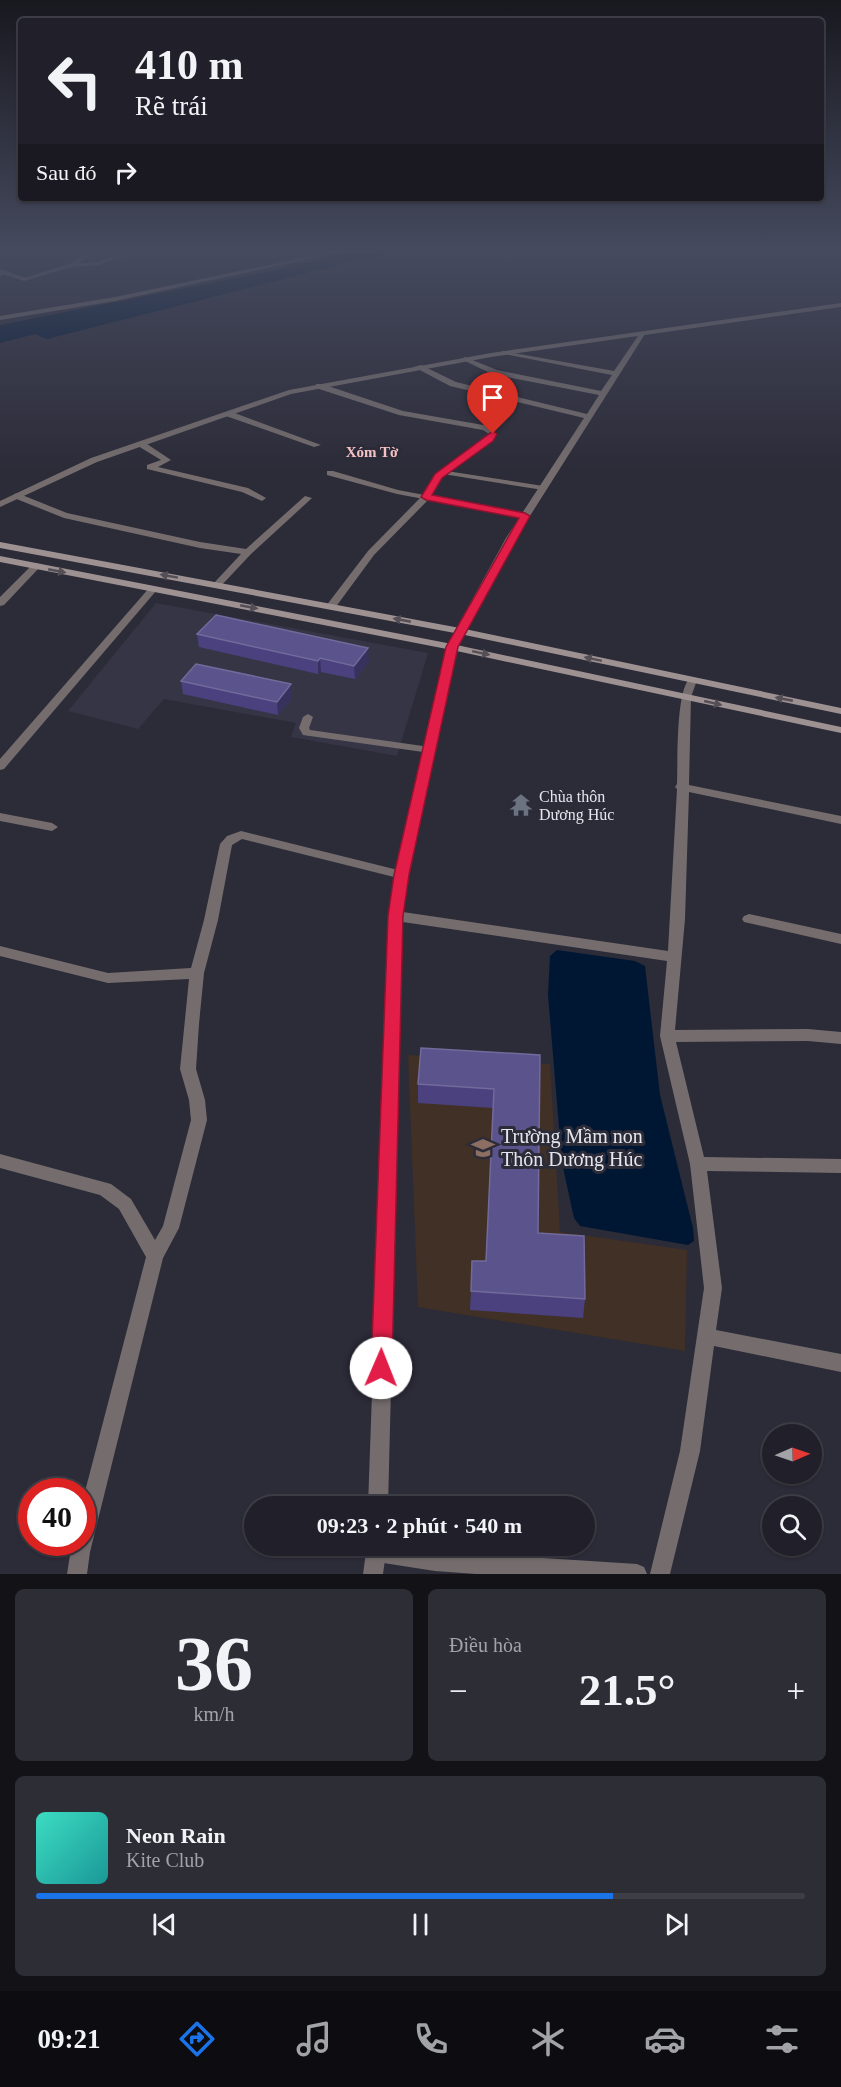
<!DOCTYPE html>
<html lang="vi">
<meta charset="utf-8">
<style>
body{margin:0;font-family:Georgia,serif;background:#2d2d36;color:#f1f3f6;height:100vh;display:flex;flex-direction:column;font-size:22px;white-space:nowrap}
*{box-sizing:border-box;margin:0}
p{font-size:20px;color:#a2a3a8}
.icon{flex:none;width:33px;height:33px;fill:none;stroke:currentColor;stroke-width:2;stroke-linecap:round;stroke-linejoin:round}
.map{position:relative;height:1574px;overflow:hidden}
.sheet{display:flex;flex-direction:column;gap:15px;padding:15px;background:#121217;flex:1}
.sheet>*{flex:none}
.hud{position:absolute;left:18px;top:18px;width:806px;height:183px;border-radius:6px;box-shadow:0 2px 4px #0004,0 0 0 2px #3e3e47;background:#21202a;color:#f1f3f6;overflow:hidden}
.needle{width:39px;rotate:88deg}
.tools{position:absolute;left:762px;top:1424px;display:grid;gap:12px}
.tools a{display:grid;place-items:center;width:60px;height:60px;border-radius:50%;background:#21202a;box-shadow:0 2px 4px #0004,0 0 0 2px #3e3e47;font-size:30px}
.speed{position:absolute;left:18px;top:1478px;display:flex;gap:12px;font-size:30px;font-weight:700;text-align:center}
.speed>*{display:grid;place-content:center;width:78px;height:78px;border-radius:50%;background:#21202a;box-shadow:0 2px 4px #0004,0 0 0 2px #3e3e47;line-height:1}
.speed .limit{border:9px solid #d22;background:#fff;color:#111}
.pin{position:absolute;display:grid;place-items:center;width:51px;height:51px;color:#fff;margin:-62px -26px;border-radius:50% 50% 50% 0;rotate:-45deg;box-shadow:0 0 6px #0007}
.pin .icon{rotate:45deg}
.me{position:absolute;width:66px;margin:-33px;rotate:1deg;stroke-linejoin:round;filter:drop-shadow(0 0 4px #0008)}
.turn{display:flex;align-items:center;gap:21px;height:126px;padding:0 18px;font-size:27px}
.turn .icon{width:78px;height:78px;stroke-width:2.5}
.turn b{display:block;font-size:42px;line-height:51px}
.then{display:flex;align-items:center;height:57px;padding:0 18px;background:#0003;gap:12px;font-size:22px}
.big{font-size:45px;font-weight:700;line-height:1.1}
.sheet .tile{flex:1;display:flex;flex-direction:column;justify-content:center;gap:9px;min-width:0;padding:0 21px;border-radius:9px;background:#2d2d36}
.sheet .dial{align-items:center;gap:0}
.dial b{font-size:78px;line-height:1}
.song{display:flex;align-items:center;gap:18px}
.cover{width:72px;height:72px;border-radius:9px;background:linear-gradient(135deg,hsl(170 70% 55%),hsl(180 70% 35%))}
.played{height:6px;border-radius:3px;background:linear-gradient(90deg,#1a73e8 75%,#3e3e47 75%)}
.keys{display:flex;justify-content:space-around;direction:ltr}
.heat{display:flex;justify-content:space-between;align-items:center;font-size:33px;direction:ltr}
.sheet .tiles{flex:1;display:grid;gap:15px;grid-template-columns:1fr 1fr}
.tile:last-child{grid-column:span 2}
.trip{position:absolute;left:244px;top:1496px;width:351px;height:60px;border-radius:30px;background:#21202a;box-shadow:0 2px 4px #0004,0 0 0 2px #3e3e47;font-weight:700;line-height:60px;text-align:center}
.dock{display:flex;height:96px;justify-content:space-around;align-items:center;background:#0d0d11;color:#a2a3a8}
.dock .icon{width:42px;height:42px}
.dock .selected{color:#1a73e8}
.dock b{font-size:27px;color:#f1f3f6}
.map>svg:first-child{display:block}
.built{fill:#363546}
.education{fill:#403025}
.water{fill:#001733}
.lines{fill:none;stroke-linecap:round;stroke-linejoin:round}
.stream{stroke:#001733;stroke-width:4}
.service{fill:#756d6d;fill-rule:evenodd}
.minor{fill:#756d6d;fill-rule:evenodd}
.tertiary{fill:#756d6d;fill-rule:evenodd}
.secondary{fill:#9e9191;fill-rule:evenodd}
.wall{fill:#4b417f}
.shaded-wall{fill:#37315e}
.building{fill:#5b538b;stroke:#716a9b;stroke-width:1.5}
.oneway{fill:#544f57}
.route{fill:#e11d48;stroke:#92132f;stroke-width:1.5}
.labels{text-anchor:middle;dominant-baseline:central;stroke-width:6;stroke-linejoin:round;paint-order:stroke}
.far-neighbourhood-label{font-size:15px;font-weight:bold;fill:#f7c2c5;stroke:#2c2b38}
.poi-label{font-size:16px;fill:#e5e5ee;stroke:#2c2b38;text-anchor:start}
.near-poi-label{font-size:20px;fill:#e5e5ee;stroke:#2c2b38;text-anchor:start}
</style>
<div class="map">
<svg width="841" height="1574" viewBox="0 0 841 1574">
<rect width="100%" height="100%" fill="#2c2b38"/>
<polygon class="built" points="156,603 428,653 397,756 291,737 296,723 164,699 138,729 68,711"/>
<polygon class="education" points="408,1055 550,1064 560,1232 687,1250 685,1351 418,1307"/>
<g class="water">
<polygon points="353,252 384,252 331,267 47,339 35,334 0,343 0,325 267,272"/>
<polygon points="557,950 635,961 645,966 660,1095 693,1228 694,1241 688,1245 580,1226 574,1218 562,1163 548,995 550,956"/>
</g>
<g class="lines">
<polyline class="stream" points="358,259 386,252"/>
<g class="service">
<polygon points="440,470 543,486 547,488 543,490 443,474 440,474"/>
<polygon points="327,471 333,471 398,490 525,514 529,516 525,518 397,494 327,475"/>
<polygon points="308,714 313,717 309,728 310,730 430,747 435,750 430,753 303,735 299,728 303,717"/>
</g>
<g class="minor">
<polygon points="89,252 96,252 73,266 68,265"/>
<polygon points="331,252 342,252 115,301 0,320 0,316 115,297"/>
<polygon points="0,269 26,278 27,279 24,281 0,273"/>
<polygon points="640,333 645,334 516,538 465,631 464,633 456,633 455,631 506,538 584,418 450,386 414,367 421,365 456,382 587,414 599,395 492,374 461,359 465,357 497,370 601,391 612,375 499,353 503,351 614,371"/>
<polygon points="316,384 322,384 403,411 489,426 497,434 493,441 441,478 429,499 374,555 335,608 331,609 326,606 368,551 422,496 435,474 489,434 483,430 399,415 316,388"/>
<polygon points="226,412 232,412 321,445 314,447 226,416"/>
<polygon points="138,442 144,442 171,460 158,467 248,488 266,498 262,501 242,492 147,469 147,465 161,460 138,446"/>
<polygon points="17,493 67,513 200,542 246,549 305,496 312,498 251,554 220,587 217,588 212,585 214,583 241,554 200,548 64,518 14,498 14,494"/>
<polygon points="36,563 39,564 39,568 4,605 0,606 0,597 33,564"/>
<polygon points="153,586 156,587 156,591 4,769 0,770 0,759 150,587"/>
<path d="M692,677l5,3 -6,17 -2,88 152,31v8l-152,-32 -4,127 -10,111 133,-1 33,3v12l-33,-3 -132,1 28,115 137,2v14l-134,-2 15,117 -6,42 125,24v18l-127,-26 -14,105 -30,123h-20l30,-123 24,-163 -14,-124 -30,-128 7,-75 -271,-40 -5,-2 -2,-3 2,-3 5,-2 272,40 9,-162 -2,-2 2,-3c1,-19 -2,-100 15,-107z"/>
<polygon points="0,813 52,823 58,827 52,831 0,821"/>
<polygon points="241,831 402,871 408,875 402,879 242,839 232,845 218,920 204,973 199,1024 196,1069 205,1100 207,1120 179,1228 163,1258 90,1552 87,1574 67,1574 72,1542 82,1542 82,1503 146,1257 119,1209 100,1195 0,1168 0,1154 111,1184 131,1199 155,1240 163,1226 191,1120 189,1100 180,1069 189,979 108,983 0,956 0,946 108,973 191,968 204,920 220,844 227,836"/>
<polygon points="749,914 841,934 841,944 744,922 742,919 744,916"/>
<polygon points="370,1545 398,1545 435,1551 637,1564 644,1567 647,1574 476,1574 435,1571 377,1562 370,1559 367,1552"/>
</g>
<g class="tertiary">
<polygon points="126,252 134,252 99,265 71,267 24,281 21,279 69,264 96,262"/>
<polygon points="0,272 5,271 8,273 0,276"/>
<polygon points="841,303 841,307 491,357 291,394 97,462 0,507 0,501 91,458 289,390 491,353"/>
<polygon points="460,628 465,631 457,647 408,875 403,916 388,1506 368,1506 389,916 396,875 447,647 456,629"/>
<polygon points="367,1545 387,1545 383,1574 363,1574"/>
</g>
<g class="secondary">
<polygon points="0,542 460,628 841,708 841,714 460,634 0,548"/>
<polygon points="0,556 452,644 841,727 841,733 452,650 0,562"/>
</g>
</g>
<g class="wall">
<polygon points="197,634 369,661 355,679 321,672 318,674 199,647"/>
<polygon points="181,681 292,698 278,715 183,694"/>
<polygon points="540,1055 538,1233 585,1299 583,1318 470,1310 471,1291 486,1261 493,1108 418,1103 418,1084"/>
</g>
<g class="shaded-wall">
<polygon points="368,648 369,661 355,679 354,666"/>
<polygon points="320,658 321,672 318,674 318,661"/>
<polygon points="291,684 292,698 278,715 277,702"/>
</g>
<g class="building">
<polygon points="216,615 368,648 354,666 320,658 318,661 197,634"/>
<polygon points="196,664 291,684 277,702 181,681"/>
<polygon points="421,1048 540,1055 538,1233 584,1236 585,1299 471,1291 472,1261 486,1261 494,1089 418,1084"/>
</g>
<defs><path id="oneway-solid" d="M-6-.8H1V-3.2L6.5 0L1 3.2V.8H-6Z" transform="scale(1.5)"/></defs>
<g class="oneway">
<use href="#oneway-solid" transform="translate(57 571) rotate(11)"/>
<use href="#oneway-solid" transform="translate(169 576) rotate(-170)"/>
<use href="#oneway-solid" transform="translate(249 607) rotate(11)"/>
<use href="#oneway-solid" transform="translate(402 620) rotate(-169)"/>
<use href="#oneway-solid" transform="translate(481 653) rotate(12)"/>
<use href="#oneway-solid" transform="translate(593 659) rotate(-168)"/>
<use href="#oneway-solid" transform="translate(784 699) rotate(-169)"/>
<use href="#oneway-solid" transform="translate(713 703) rotate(13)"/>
</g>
<linearGradient id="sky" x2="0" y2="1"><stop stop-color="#18181f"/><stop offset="0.53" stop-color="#454a5e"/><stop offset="1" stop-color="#454a5e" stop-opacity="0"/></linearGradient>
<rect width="841" height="472" fill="url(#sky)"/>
<polygon class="route" points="493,431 497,434 493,441 442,478 432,495 525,513 530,516 458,647 409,875 403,916 392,1368 389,1375 381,1378 374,1375 371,1368 388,916 394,875 446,647 519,518 426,500 421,497 435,474"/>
<defs>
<g id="temple-bare" transform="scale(1.8)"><path d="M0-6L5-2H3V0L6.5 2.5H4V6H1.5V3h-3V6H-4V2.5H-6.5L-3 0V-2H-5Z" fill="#6b7280" stroke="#2c2b38" stroke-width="2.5" paint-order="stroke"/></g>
<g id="school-bare" transform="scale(1.8)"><path d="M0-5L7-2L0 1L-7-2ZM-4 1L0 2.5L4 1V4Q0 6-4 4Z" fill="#8d6e63" stroke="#2c2b38" stroke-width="2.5" paint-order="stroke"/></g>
</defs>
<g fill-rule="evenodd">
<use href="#temple-bare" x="521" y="805"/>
<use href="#school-bare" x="483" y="1148"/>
</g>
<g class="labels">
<g class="far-neighbourhood-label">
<text x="372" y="452">Xóm Tờ</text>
</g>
<g class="poi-label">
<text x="539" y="796">Chùa thôn<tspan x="539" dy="18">Dương Húc</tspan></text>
</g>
<g class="near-poi-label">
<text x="501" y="1136">Trường Mầm non<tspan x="501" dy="23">Thôn Dương Húc</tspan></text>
</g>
</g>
</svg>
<div class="tools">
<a><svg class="needle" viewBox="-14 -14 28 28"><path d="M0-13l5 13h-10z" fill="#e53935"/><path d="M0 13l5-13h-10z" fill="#a2a3a8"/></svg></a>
<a><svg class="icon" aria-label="search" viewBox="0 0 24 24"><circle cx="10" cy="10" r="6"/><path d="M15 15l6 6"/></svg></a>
</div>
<div class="speed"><div class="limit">40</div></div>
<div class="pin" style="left:493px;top:434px;background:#d93025"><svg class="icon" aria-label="arrive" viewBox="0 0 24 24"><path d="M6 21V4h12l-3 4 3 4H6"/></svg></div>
<svg class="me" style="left:381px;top:1368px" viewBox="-20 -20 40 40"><circle r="19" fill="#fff"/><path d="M0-13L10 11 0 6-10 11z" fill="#e11d48"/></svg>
<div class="trip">09:23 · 2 phút · 540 m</div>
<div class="hud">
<div class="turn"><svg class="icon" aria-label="left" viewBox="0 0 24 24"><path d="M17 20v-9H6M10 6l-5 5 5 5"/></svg><div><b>410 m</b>Rẽ trái</div></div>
<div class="then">Sau đó<svg class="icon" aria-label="right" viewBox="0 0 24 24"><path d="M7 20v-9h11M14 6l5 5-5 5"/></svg></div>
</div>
</div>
<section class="sheet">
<div class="tiles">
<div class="tile dial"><b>36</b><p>km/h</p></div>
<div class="tile"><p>Điều hòa</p>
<div class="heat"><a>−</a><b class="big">21.5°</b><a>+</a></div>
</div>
<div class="tile">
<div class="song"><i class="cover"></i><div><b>Neon Rain</b><p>Kite Club</p></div></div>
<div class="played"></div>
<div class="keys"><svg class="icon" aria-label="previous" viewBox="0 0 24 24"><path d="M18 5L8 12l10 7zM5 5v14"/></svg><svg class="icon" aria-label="pause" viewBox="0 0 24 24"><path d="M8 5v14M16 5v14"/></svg><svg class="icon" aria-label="next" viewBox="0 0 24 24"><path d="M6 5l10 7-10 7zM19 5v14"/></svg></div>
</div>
</div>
</section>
<nav class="dock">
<b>09:21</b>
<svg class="icon selected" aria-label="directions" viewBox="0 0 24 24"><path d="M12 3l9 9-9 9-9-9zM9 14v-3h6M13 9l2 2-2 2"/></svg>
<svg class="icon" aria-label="music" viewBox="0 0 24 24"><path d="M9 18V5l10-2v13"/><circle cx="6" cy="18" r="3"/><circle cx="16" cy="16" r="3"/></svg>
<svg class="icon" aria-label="phone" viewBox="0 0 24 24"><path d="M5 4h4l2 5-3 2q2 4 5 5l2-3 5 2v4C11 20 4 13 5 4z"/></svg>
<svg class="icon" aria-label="climate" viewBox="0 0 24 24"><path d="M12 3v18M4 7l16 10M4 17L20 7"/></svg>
<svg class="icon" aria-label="car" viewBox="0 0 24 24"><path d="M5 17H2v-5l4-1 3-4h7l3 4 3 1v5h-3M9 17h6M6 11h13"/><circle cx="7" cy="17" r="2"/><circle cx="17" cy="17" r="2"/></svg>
<svg class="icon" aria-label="filters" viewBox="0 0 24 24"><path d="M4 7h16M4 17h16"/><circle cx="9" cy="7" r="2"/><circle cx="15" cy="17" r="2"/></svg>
</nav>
